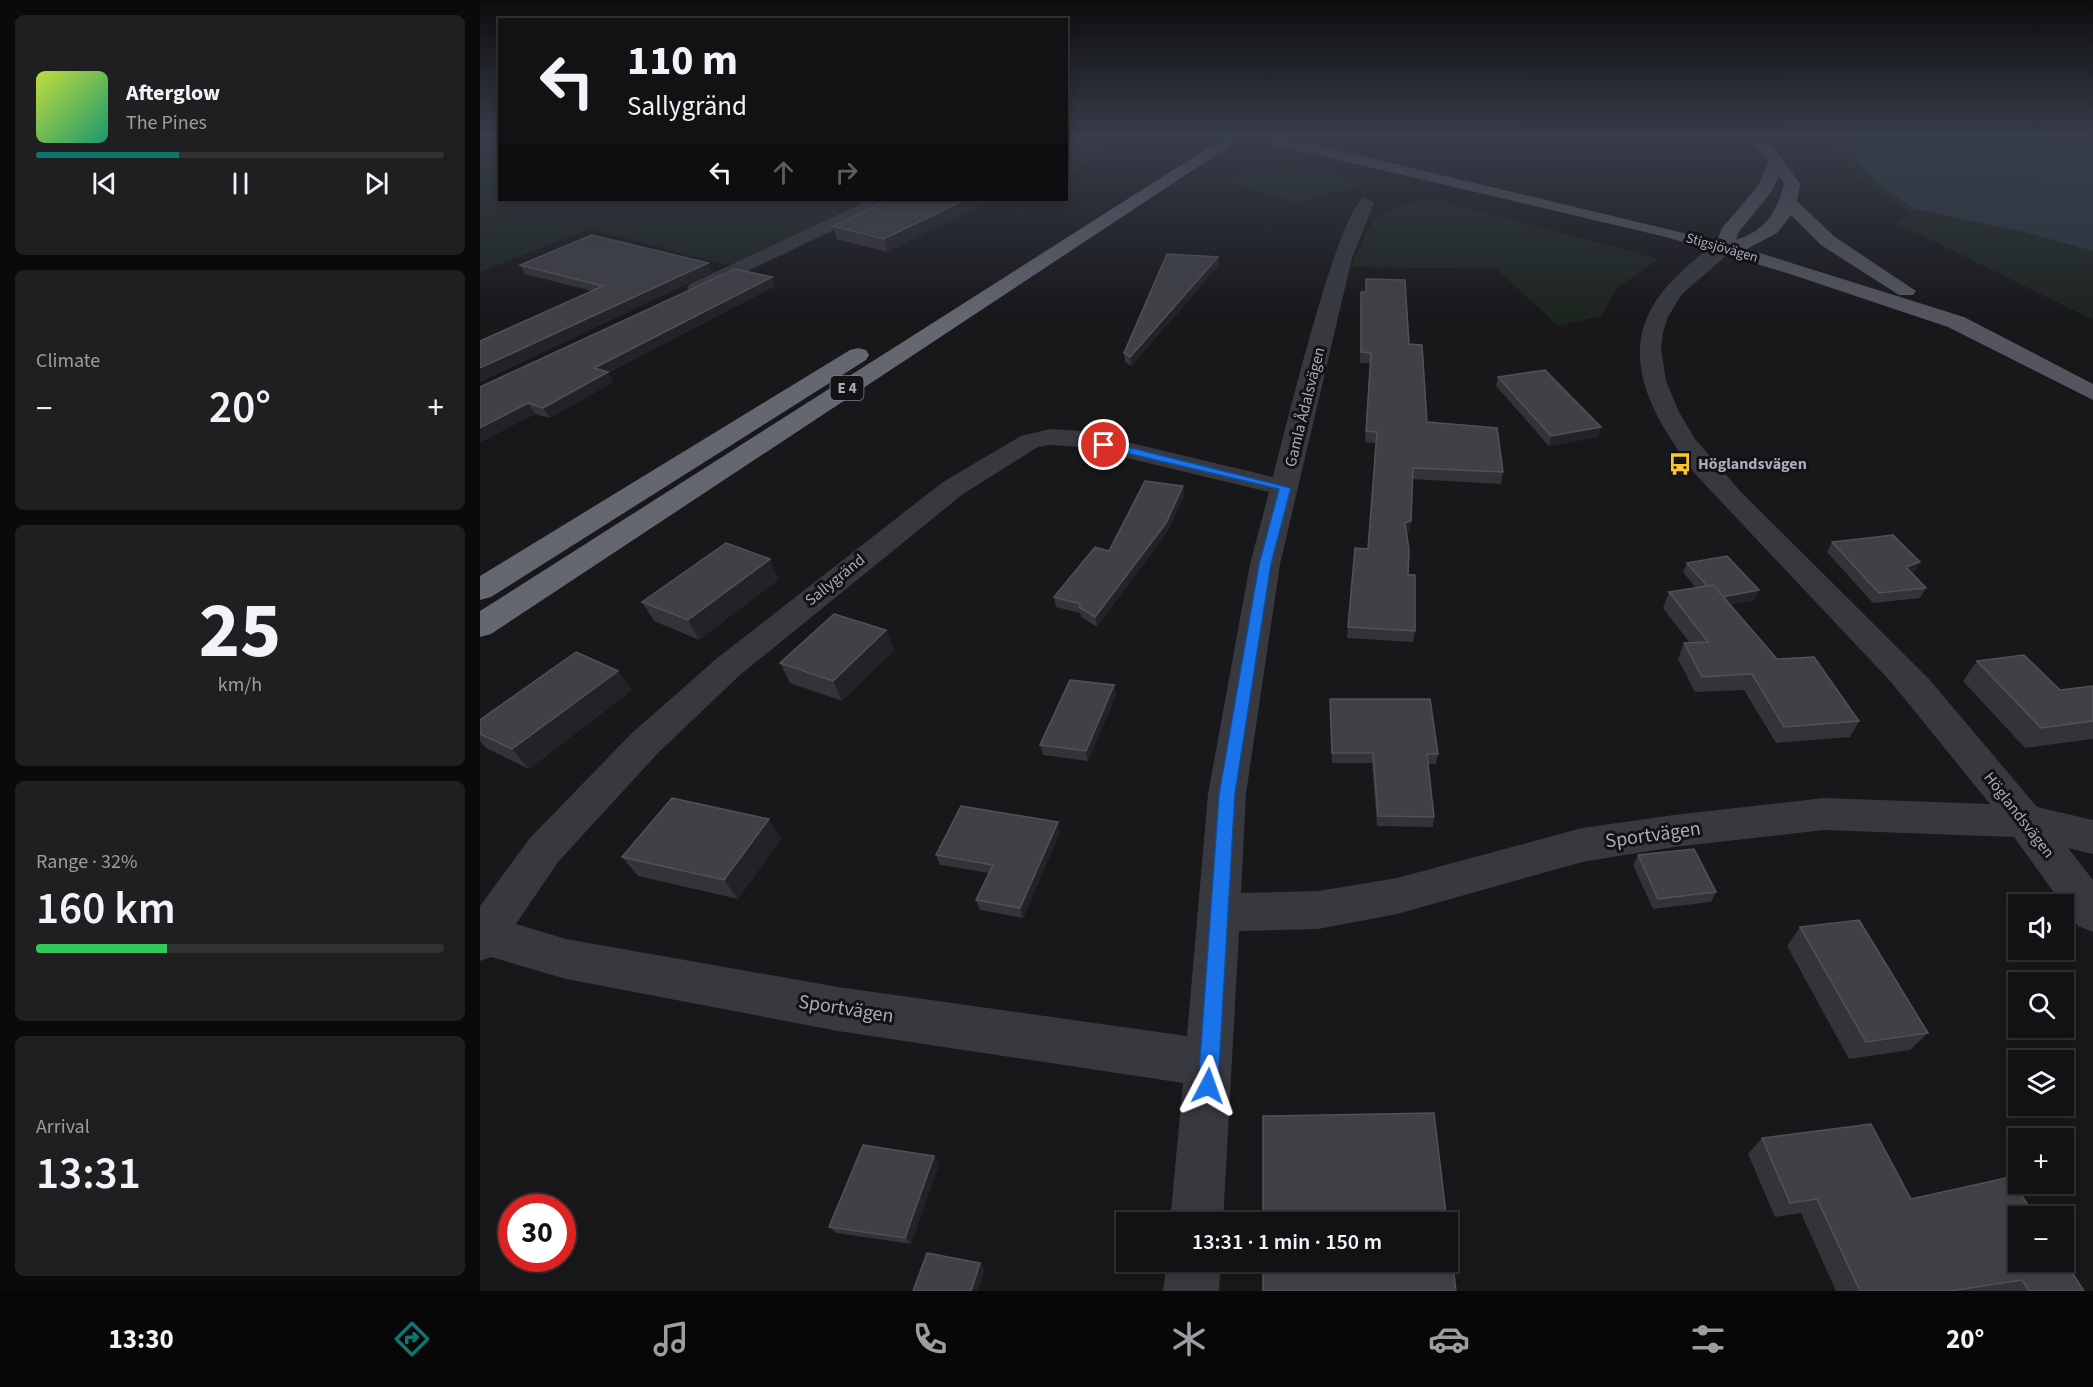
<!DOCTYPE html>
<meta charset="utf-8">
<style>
body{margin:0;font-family:"Source Sans 3",sans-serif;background:#1f1f22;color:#f1f3f6;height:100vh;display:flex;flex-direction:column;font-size:22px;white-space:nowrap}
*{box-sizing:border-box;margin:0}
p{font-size:20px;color:#9c9da0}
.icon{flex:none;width:33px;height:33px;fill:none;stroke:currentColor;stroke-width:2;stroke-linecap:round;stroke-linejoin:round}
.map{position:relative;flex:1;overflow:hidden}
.panel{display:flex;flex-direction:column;gap:15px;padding:15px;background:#0a090b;width:480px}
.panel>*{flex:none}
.guide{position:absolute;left:18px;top:18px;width:570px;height:183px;border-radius:0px;box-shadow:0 3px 9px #0003,0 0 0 2px #313134;background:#121114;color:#f1f3f6;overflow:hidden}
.buttons{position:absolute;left:1528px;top:894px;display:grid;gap:12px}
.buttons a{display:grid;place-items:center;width:66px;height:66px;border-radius:0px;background:#121114;box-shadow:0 3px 9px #0003,0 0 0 2px #313134;font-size:30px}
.speed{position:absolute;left:18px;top:1194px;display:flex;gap:12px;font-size:30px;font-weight:700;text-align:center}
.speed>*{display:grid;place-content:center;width:78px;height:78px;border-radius:50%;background:#121114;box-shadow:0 3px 9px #0003,0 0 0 2px #313134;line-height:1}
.speed .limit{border:9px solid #d22;background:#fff;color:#111}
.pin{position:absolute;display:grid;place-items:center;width:51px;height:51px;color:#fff;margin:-26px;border:3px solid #fff;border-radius:50%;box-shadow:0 2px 6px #0007}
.me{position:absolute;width:66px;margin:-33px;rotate:4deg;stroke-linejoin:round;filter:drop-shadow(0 0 4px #0008)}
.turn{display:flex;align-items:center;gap:21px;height:126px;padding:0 30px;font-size:27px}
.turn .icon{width:78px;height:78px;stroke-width:2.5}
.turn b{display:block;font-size:42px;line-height:51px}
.lanes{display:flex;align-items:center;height:57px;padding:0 30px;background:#0003;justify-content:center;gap:30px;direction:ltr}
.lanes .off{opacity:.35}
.big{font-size:45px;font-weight:600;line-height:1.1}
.panel .tile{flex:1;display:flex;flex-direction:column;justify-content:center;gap:9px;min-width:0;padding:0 21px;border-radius:9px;background:#1f1f22}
.panel .dial{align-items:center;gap:0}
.dial b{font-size:78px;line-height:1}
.song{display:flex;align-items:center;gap:18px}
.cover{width:72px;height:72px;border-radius:9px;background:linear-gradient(135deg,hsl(70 70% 55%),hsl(160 70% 35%))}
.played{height:6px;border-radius:3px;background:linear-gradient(90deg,#0f766e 35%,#313134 35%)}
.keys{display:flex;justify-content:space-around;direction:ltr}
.heat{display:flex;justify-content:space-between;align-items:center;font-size:33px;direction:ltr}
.charge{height:9px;border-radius:4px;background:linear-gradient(90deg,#34c759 32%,#313134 0)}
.trip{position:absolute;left:636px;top:1212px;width:342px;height:60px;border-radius:0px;background:#121114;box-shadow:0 3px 9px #0003,0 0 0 2px #313134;font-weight:600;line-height:60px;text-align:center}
.menu{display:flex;height:96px;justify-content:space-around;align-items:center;background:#070708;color:#9c9da0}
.menu .icon{width:42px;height:42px}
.menu .on{color:#0f766e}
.menu b{font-size:27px;color:#f1f3f6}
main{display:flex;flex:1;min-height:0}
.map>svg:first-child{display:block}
.green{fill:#1d251f}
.water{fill:#2c353f}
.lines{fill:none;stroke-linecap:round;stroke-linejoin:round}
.minor{fill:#38393f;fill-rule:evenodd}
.major{fill:#54555e;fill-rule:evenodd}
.highway{fill:#646670;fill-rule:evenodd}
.wall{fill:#343338}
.shaded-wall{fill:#232226}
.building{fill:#404046;stroke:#515158;stroke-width:1.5}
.route{fill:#1a73e8;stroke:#114b97;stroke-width:1.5}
.labels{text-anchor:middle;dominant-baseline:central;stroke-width:6;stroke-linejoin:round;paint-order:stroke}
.far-street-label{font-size:14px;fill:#a9adba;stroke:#131215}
.shield{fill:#131215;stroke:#7c7e88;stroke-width:1.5}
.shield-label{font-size:15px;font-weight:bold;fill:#a9adba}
.street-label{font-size:16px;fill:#a9adba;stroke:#131215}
.poi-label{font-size:16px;font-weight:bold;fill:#a9adba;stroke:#131215;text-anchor:start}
.near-street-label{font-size:20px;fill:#a9adba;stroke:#131215}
</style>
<main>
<section class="panel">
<div class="tile">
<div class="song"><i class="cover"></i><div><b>Afterglow</b><p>The Pines</p></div></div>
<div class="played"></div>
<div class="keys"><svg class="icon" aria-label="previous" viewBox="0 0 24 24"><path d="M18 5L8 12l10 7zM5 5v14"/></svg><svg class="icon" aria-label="pause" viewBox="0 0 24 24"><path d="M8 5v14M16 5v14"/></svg><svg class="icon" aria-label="next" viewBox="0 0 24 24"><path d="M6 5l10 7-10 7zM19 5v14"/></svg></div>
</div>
<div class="tile"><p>Climate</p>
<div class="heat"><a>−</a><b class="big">20°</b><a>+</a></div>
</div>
<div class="tile dial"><b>25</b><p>km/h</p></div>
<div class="tile"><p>Range · 32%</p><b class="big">160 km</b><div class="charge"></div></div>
<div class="tile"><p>Arrival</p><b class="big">13:31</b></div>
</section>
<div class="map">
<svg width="1613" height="1291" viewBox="0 0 1613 1291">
<rect width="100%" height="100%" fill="#18171a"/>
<g class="green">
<polygon points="0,137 19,137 20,200 387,200 251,266 109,229 0,272"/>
<polygon points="587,137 672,137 621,138 625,147 593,174 587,172"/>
<path d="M1343,137h41l-3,1 1,10 -9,9 61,52 110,23 69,19v69l-198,-98 14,-9c-33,-22 -62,-45 -86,-76z"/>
<polygon points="1432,137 1613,137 1613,144"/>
<polygon points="808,162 875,180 874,188 838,196 820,204 741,180 782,166"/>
<polygon points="951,198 1179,259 1137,288 1121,316 1078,326 1017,269 870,267 893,220 915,208"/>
</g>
<polygon class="water" points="1384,137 1613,144 1613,251 1544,232 1434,209 1404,188 1373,157 1382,148 1381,138"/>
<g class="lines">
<g class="minor">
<path d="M885,198l9,5 -22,55 -72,306 -34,230 -5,99 77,-2 79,-13 185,-50 92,-13 150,-17 166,6 -99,-122 -194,-206c-46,-61 -89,-130 -24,-196 14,-14 33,-33 52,-38l10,6 -53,46 -14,23 -5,15 -2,17 5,32 13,31 16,27 46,53 188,187 108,128 56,13v34l-25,-6 25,32v52l-15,-6 -64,-89 -190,-7 -150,17 -92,15 -185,52 -79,15 -79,2 -16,291h-53l13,-139 -345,-52 -272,-52 -75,-22 -11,4v-55l50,-68 102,-105 84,-74 227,-177 78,-46 29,-7 31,2 192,46c10,-38 66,-273 92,-279zM570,445l31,2 188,45 -19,72 -42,230 -21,242 -349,-49 -272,-48 -50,-15 42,-62 100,-109 82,-78 223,-181 75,-47z"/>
<polygon points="389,200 411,200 408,204 224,292 210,292 207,288 210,284"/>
<polygon points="687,1262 741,1262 739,1291 683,1291"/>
</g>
<path class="major" d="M775,137h27l435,104 5,-13 36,-42 11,-25 -20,-24h17l34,47 -3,17 38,36 81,54 -3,4h-14l-78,-50 -30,-30 -14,18 -30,16 217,68 129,67v16l-145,-73 -161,-54 -121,-36 -403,-95zM1299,176l5,8c-7,28 -19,47 -48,56l2,-7 34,-42z"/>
<g class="highway">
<polygon points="745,137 763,137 11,634 0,637 0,611"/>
<polygon points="378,348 386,350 389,355 386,360 11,597 0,600 0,576 370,350"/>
</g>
</g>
<g class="wall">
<polygon points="409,200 511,200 407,252 357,239 353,226"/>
<polygon points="738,257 739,265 651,366 645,362 644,353"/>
<polygon points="40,265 232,272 0,382 0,341 112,291 45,274"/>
<polygon points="292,277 295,286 128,373 133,382 70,418 55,414 0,442 0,387"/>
<polygon points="886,279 929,344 947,422 1023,472 1021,484 932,479 931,521 929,533 927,533 928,575 935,631 933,642 867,638 868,627 888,549 896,443 885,442 890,363 880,363 881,292 886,292"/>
<polygon points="1018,377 1121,427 1118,437 1069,446 1016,386"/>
<polygon points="703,486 704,496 687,532 617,627 601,617 600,613 576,607 574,597"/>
<polygon points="1352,542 1440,562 1434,572 1432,573 1446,588 1440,598 1393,603 1347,552"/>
<polygon points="1207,563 1279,590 1274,600 1250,605 1297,659 1379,721 1370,737 1296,743 1264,690 1215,692 1198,659 1204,643 1210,643 1183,608 1189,592 1216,588 1203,572"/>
<polygon points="299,579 219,640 174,621 162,602"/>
<polygon points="406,630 414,650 362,701 310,683 300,663"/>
<polygon points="1497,661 1580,690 1613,686 1613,739 1545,748 1483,681"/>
<polygon points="634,685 636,695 608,761 563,755 560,745"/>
<polygon points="152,690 49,769 6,748 0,741 0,720"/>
<polygon points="850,699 958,754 956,764 948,764 954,817 953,827 897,826 892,763 852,763"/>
<polygon points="580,832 543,918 500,910 496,900 509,873 460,865 456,855"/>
<polygon points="301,839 258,899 158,876 142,857"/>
<polygon points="1158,855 1236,892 1231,902 1173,909 1153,865"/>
<polygon points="1320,927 1448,1033 1430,1050 1369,1059 1307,946"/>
<polygon points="1282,1138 1431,1199 1604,1291 1356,1291 1321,1213 1295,1217 1268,1154"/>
<polygon points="454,1156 459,1164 431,1244 356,1233 349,1227"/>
</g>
<g class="shaded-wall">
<polygon points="484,200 511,200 407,252 404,239"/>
<polygon points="738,257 739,265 651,366 650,357"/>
<polygon points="228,263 232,272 0,382 0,368"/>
<polygon points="292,277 295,286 128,373 133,382 70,418 63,408 114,368"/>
<polygon points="48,403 55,414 0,442 0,428"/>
<polygon points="1121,427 1118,437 1069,446 1071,436"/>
<polygon points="703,486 704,496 687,532 617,627 615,617"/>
<polygon points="931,521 929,533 924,534 925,523"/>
<polygon points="290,559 299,579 219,640 208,620"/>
<polygon points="1440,562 1434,572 1420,577 1426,567"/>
<polygon points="1279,590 1274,600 1233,608 1238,598"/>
<polygon points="406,630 414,650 362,701 353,681"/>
<polygon points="138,671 152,690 49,769 32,749"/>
<polygon points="634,685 636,695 608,761 606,751"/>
<polygon points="289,819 301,839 258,899 244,880"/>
<polygon points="578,822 580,832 543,918 540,908"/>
<polygon points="454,1156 459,1164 431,1244 425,1238"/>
<polygon points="500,1263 505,1269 498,1291 491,1291"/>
</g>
<g class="building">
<polygon points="409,200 484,200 404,239 353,226"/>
<polygon points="112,235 228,263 0,368 0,341 123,286 40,265"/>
<polygon points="687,254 738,257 650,357 644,353"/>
<polygon points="255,269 292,277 114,368 128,372 63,408 48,403 0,428 0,387"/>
<polygon points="886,279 925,280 929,344 942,345 947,422 1017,428 1023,472 933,468 931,521 925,523 929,549 928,575 935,575 935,631 868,627 875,548 888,549 897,432 886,431 891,353 881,352 881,292 886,292"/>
<polygon points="1065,370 1121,427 1071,436 1018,377"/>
<polygon points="665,481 703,486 686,523 615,617 599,607 601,604 574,597 615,547 629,551"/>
<polygon points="1413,535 1440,562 1426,567 1446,588 1399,593 1352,542"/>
<polygon points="246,543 290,559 208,620 162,602"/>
<polygon points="1247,556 1279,590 1243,597 1233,585 1227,586 1207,563"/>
<polygon points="1233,585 1297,659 1334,657 1379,721 1304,727 1272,674 1222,677 1204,643 1228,642 1189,592"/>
<polygon points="354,614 406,630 353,681 300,663"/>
<polygon points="96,652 138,671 32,749 0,734 0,720"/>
<polygon points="1544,655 1580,690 1613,686 1613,721 1561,728 1497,661"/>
<polygon points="590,680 634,685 606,751 560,745"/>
<polygon points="850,699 950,699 958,754 947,754 954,817 898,816 893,753 852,753"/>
<polygon points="192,798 289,819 244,880 142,857"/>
<polygon points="481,806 578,822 540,908 496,900 513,865 456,855"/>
<polygon points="1214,849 1236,892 1178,899 1158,855"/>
<polygon points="1379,920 1448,1033 1386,1042 1320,927"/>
<polygon points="954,1113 967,1222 783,1222 783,1116"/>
<polygon points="1391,1124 1431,1199 1530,1177 1555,1216 1539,1216 1539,1262 1584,1262 1584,1260 1604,1291 1549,1291 1542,1280 1470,1291 1380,1291 1337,1199 1310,1203 1282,1138"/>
<polygon points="383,1145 454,1156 425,1238 349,1227"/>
<polygon points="968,1223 976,1291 783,1291 783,1262 968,1262"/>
<polygon points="447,1253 500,1263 491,1291 433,1291"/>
</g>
<linearGradient id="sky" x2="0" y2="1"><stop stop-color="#0d0d0e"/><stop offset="0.43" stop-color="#373c49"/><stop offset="1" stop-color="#373c49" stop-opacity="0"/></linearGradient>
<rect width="1613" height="318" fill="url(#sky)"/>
<polygon class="route" points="624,441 811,488 791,564 755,794 738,1086 735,1093 728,1096 721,1093 718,1086 739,794 779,564 799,489 620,447 618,445"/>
<defs>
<g id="bus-bare" transform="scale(1.8)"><path d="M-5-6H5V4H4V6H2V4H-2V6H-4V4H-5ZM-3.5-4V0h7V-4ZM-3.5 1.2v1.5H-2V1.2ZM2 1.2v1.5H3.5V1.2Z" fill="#fdc62c" stroke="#131215" stroke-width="2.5" paint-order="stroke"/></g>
</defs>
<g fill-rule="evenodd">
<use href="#bus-bare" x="1200" y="464"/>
</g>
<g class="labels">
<g class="far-street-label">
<text transform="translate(1242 248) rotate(16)">Stigsjövägen</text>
</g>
<rect class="shield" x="350.5" y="376" width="33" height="24" rx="4.5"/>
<g class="shield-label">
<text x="367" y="388">E 4</text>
</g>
<g class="street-label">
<text transform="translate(825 407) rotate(-76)">Gamla Ådalsvägen</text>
<text transform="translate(355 580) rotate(-39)">Sallygränd</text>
<text transform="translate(1539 815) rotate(52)">Höglandsvägen</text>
</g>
<g class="poi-label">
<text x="1218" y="464">Höglandsvägen</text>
</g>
<g class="near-street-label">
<text transform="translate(1173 835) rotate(-8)">Sportvägen</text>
<text transform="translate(366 1009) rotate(9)">Sportvägen</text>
</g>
</g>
</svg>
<div class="buttons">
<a><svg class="icon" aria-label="sound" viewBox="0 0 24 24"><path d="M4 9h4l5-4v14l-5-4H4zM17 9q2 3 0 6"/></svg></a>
<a><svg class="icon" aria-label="search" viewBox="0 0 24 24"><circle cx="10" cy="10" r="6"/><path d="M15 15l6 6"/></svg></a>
<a><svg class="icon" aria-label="layers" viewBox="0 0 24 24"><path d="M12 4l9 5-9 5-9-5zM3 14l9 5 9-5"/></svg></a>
<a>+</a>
<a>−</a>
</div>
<div class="speed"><div class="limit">30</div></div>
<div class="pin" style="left:624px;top:445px;background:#d93025"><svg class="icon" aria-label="arrive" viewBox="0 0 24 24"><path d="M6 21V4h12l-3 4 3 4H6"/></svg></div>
<svg class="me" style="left:728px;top:1086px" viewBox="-20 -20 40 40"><path d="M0-17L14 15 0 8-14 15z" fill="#1a73e8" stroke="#fff" stroke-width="4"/></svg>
<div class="trip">13:31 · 1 min · 150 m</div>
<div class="guide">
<div class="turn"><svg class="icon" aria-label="left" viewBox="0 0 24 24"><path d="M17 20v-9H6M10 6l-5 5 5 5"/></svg><div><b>110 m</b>Sallygränd</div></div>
<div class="lanes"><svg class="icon" aria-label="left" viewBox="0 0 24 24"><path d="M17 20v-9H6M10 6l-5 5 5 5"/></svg><svg class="icon off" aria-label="ahead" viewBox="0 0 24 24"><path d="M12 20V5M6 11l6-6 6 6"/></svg><svg class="icon off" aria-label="right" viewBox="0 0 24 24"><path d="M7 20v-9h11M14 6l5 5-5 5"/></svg></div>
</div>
</div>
</main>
<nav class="menu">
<b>13:30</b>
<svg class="icon on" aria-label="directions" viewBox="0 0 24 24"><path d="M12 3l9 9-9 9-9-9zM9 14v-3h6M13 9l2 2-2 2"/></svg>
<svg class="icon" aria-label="music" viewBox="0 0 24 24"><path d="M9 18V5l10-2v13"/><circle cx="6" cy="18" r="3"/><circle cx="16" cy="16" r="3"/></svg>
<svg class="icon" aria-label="phone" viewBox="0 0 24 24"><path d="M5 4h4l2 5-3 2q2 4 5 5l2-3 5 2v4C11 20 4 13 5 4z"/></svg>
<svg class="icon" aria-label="climate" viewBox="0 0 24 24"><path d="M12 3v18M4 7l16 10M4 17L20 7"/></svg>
<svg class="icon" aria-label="car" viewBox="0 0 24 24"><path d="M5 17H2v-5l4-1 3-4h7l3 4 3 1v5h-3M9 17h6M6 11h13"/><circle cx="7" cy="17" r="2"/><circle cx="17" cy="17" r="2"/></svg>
<svg class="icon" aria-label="filters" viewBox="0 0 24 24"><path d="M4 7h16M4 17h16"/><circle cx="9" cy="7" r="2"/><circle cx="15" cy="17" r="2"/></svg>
<b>20°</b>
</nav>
